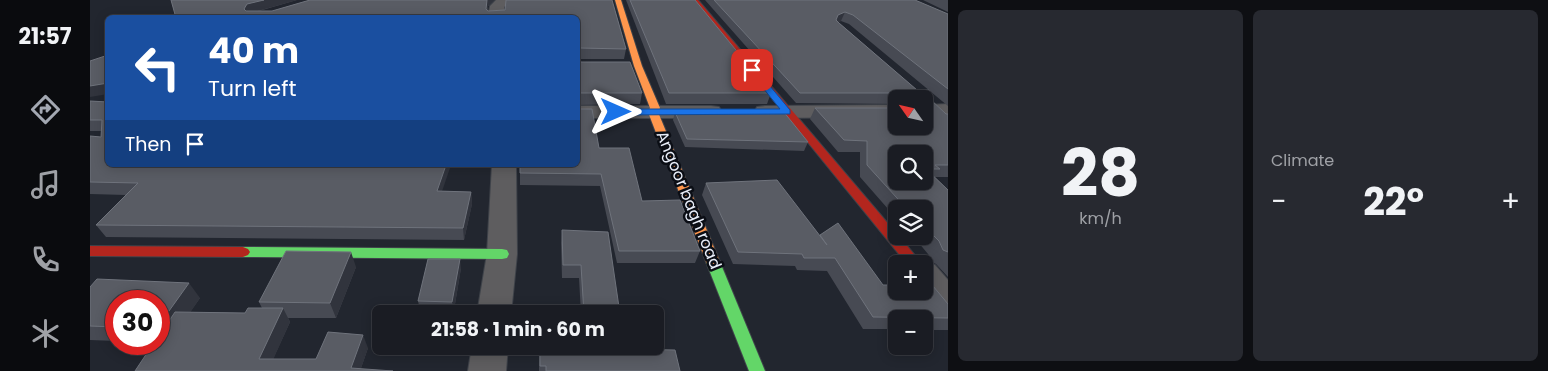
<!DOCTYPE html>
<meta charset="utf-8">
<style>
body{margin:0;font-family:Poppins,sans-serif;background:#272930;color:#f1f3f6;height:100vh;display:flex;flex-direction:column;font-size:19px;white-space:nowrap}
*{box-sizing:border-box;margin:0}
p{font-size:16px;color:#9fa1a6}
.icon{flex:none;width:28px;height:28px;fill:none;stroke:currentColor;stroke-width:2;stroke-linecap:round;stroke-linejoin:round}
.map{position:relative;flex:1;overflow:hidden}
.details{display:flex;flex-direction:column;gap:10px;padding:10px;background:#0e0f13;width:600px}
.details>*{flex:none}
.hud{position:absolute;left:15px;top:15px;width:475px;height:152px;border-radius:8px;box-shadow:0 2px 12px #0003,0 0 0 1px #383a41;background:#1a4fa0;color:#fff;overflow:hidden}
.needle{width:32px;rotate:304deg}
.tools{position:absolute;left:798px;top:90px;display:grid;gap:10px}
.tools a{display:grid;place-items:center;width:45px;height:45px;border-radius:8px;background:#1a1c23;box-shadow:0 2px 12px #0003,0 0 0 1px #383a41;font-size:25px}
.speed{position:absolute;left:15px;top:290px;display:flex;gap:10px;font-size:25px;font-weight:700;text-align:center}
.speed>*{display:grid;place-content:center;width:65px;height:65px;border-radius:50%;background:#1a1c23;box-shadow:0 2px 12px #0003,0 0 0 1px #383a41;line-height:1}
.speed .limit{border:8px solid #d22;background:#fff;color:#111}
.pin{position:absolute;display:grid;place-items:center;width:42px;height:42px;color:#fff;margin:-21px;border-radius:10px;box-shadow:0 2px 8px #0006}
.me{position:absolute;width:55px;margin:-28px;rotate:90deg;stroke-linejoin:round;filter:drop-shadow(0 0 4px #0008)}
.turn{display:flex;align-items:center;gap:18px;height:105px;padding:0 20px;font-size:22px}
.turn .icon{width:65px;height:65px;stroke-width:2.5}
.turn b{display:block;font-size:35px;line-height:42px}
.then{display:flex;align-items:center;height:48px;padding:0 20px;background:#0003;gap:10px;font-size:19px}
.big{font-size:38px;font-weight:700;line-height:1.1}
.details .tile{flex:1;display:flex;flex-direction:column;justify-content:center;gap:8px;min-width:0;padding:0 18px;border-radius:8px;background:#272930}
.details .dial{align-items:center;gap:0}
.dial b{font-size:65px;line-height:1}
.heat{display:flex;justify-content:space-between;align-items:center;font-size:28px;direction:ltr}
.details .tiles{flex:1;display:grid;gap:10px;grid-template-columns:repeat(2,1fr)}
.trip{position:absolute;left:282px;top:305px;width:292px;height:50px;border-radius:8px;background:#1a1c23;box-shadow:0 2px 12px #0003,0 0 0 1px #383a41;font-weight:700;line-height:50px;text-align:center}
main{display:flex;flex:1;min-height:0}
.tabs{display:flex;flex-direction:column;width:90px;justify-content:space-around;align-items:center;background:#0a0b0e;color:#9fa1a6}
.tabs .icon{width:35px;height:35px}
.tabs .current{color:#a3a8b2}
.tabs b{font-size:22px;color:#f1f3f6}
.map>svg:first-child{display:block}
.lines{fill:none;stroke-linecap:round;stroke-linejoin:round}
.street-casing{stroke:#3f434a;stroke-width:2}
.fast-casing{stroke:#3f434a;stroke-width:2}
.slow-casing{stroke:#3f434a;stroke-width:2}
.jam-casing{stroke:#3f434a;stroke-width:2}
.street{fill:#5e5d5f;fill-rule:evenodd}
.fast{fill:#63d668;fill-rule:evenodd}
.slow{fill:#ff974d;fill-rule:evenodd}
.jam{fill:#b3261e;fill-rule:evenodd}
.wall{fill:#474a53}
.shaded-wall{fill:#31343d}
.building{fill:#595c64;stroke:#6f737c;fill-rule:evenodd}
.route{fill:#1a73e8;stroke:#114b97}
.labels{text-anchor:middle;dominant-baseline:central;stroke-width:5;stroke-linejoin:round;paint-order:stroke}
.street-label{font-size:16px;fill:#e9eef9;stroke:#0b0e15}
</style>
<main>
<nav class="tabs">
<b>21:57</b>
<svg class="icon current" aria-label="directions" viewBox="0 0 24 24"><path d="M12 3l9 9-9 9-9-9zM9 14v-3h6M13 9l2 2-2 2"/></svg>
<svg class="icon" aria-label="music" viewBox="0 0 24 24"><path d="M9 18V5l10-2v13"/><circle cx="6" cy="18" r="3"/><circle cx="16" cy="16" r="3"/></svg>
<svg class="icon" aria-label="phone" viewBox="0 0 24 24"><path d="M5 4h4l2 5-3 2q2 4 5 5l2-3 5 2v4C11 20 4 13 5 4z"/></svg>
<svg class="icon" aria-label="climate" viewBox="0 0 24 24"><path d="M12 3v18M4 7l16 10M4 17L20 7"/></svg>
</nav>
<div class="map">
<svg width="858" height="371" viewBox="0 0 858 371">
<rect width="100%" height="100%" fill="#22262f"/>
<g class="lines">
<g class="street-casing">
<g id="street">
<polygon points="406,0 422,0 414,7 414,18 398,18 400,6"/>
<polygon points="858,104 858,116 834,117 834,105"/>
<polygon points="806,105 806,117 675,118 667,117 664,112 667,107 675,106"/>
<polygon points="488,106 621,106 629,107 632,112 629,117 621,118 488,118"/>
<polygon points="402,165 426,165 427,254 421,314 387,314 397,254"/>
<polygon points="834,261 845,265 858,280 858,318 846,314 829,291 834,291 834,264 827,264"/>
<polygon points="382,346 418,346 416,371 378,371"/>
</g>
</g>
<g class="fast-casing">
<g id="fast">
<polygon points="153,247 412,249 417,250 419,254 417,258 412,259 153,257 148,255 146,252 148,249"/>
<polygon points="623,257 628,258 630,262 675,371 659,371 616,262 618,258"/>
</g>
</g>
<g class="slow-casing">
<polygon id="slow" points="525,0 531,0 552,66 570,108 568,112 630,262 628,266 623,267 618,266 616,262 558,112 560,108 544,66"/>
</g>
<g class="jam-casing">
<g id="jam">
<polygon points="602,0 608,0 806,233 806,236 809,236 832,264 817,264"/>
<polygon points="0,246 153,247 158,249 160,252 158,255 153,257 0,256"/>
</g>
</g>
<use href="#street" class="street"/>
<use href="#fast" class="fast"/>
<use href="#slow" class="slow"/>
<use href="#jam" class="jam"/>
</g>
<g class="wall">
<polygon points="81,0 207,0 169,11 182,11 220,0 404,0 398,6 398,11 415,10 416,0 522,0 536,49 534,59 488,59 488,18 86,18"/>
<polygon points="536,0 605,0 681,93 677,104 576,104"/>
<polygon points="615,0 825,0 858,14 858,106 759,24 751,21 748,22 827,90 839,98 856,114 858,114 858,177 845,177 858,190 858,277 846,264 842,262 838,254 823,236 834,236 834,209 806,209 806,218 770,177 770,152 748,152 720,119 725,108 806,126 834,99 806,99 806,104 706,103"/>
<polygon points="833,0 858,0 858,12"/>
<polygon points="488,60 552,93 550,104 488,105"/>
<polygon points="0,101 18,102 18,165 352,191 381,192 382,204 374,240 16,237 6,225 36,195 0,194 0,136 11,137 12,131 0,131"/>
<polygon points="585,112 718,142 714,151 595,147 583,120"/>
<polygon points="509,148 552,201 610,251 605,263 527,263 510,186 430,185 430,165"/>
<polygon points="616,183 729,235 730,235 793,285 858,304 858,330 834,330 834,319 806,319 806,329 773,329 737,271 707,270 705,266 643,264 612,195"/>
<polygon points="472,230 530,314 491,314 489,278 472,278 471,243"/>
<polygon points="266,267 246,318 198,318 200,322 183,359 226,359 278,348 271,368 45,371 69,344 69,301 26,301 26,341 0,340 0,287 110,298 100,312 155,313 172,308 169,302"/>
<polygon points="371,268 364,310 330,310 328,301"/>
<polygon points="449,346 534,346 534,349 590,371 449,371"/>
</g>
<g class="shaded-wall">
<polygon points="174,0 207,0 160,13 158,18 154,9 157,4"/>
<polygon points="397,0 404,0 398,6 396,18 396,9"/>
<polygon points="755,12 751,21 744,24 748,15"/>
<polygon points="18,83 18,94 0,97 0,86"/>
<polygon points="356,165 361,165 348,203 347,191"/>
<polygon points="381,192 382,204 374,240 373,228"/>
<polygon points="261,252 266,267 246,318 240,303"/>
<polygon points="370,259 371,268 364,310 362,302"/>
<polygon points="99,283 110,298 79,344 69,332 69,325"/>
<polygon points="193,308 200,322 178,371 169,359"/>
<polygon points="273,335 278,348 270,371 261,368"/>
</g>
<g class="building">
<polygon points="81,0 174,0 157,4 154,9 156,11 182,11 220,0 397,0 396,9 398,11 415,10 416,0 522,0 536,49 489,48 488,50 488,18 86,18"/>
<polygon points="540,0 605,0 681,93 579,93"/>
<path d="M624,0h201l33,14v75l-95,-74 -8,-3 -7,3 -2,5 3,3 78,67h12v8l17,16h2v51h-13l5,4h-14l22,21v62l-5,-2 -4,-9 -15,-15v-17h-18v-1l-39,-43v-24l-23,-1 -29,-32h81v18h28v-27h-20v-6h-104zM806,154h28v27h-28z"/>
<polygon points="18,55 18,83 0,86 0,61"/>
<polygon points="488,60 489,62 540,62 552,93 489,93 488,95"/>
<polygon points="0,101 18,102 18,165 356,165 347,191 381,192 373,228 6,225 48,183 0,182 0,136 11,137 12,120 0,120"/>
<polygon points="488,107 489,109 502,109 509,148 539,148 552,201 590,200 610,251 529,251 511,174 430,173 430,165 488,165"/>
<polygon points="693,111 718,142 597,139 585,112"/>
<polygon points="687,180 737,245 730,235 748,223 793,285 806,285 806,291 834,291 834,286 843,286 858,304 858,318 783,317 745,258 714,258 712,254 648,252 616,183"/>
<polygon points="472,230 518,232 530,314 494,314 491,265 473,265"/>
<polygon points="196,251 261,252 240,303 169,302"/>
<polygon points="338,259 370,259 362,302 328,301"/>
<polygon points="7,279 99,283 69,325 69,301 26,301 26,327 0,326 0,287"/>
<polygon points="158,308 193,308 169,359 226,359 238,332 273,335 261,368 303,371 45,371 63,344 69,344 69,336 85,312 155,313"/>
<polygon points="450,346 534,346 534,349 585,350 590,371 456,371 456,366 450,366"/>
</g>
<polygon class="route" points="660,68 665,68 700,110 700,114 526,115 521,112 526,109 690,109 660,72"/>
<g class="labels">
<g class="street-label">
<text transform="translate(599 200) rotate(68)">Angoor bagh road</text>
</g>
</g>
</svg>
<div class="tools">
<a><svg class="needle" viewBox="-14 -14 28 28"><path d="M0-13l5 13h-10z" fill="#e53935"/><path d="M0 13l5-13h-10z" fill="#9fa1a6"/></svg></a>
<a><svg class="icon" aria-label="search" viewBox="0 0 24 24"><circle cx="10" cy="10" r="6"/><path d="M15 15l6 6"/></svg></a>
<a><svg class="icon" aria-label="layers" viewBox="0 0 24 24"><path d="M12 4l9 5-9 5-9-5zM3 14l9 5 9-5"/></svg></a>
<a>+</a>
<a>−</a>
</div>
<div class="speed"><div class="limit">30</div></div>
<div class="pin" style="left:662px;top:70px;background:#d93025"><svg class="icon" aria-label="arrive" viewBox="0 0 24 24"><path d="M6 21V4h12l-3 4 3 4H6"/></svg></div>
<svg class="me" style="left:526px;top:112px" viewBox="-20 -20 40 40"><path d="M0-17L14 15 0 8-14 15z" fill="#1a73e8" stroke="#fff" stroke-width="4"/></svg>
<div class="trip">21:58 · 1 min · 60 m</div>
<div class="hud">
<div class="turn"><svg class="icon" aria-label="left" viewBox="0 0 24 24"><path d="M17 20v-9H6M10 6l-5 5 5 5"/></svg><div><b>40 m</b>Turn left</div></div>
<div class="then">Then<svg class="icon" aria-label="arrive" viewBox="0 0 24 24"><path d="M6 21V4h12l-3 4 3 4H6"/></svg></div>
</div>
</div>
<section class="details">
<div class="tiles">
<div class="tile dial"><b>28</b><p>km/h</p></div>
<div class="tile"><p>Climate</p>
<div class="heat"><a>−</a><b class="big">22°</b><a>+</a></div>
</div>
</div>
</section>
</main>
